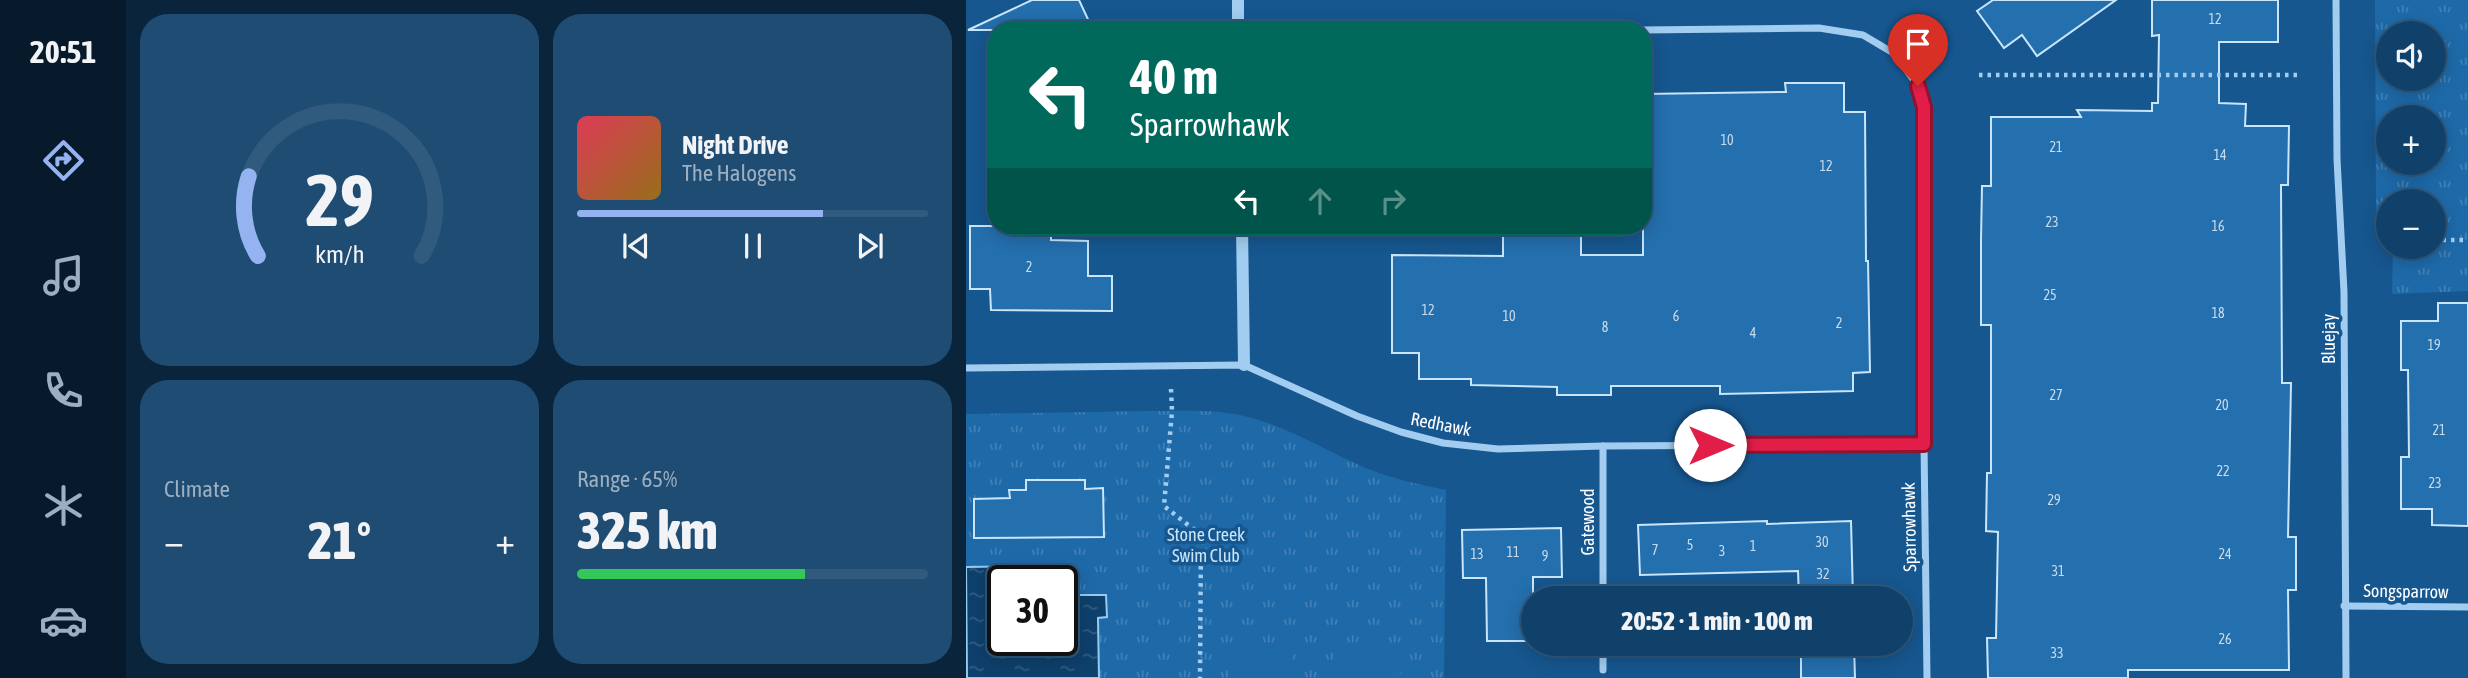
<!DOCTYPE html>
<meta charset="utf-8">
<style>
body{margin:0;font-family:"Asap Condensed",sans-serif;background:#1e4c73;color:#f1f3f6;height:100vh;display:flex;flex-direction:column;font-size:26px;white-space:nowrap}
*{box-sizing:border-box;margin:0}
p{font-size:23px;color:#9cafc1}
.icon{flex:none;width:38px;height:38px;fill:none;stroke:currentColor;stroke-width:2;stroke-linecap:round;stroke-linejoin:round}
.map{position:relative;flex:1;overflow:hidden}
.drawer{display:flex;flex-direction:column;gap:14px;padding:14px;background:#09243b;width:840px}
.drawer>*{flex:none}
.guide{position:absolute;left:21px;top:21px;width:665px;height:214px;border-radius:28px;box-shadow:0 4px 18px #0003,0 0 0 2px #305a7e;background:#00695c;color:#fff;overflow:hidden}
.tools{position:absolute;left:1410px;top:21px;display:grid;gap:14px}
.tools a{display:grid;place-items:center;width:70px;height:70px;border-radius:50%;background:#10416b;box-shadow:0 4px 18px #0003,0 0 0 2px #305a7e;font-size:35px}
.speed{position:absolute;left:21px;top:565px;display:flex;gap:14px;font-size:35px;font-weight:700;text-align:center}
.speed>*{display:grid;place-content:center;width:91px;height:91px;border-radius:50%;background:#10416b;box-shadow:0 4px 18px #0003,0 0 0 2px #305a7e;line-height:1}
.speed .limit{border:4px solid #111;border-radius:10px;background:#fff;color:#111}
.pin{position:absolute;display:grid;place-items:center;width:60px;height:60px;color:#fff;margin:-72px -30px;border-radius:50% 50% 50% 0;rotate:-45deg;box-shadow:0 0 7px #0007}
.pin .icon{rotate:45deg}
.me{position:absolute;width:77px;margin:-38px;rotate:90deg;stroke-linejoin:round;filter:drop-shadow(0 0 5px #0008)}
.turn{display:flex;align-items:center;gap:24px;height:147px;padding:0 28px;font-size:32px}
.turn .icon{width:91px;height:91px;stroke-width:2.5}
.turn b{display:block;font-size:49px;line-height:60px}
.lanes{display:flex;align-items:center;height:66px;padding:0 28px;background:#0003;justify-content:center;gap:35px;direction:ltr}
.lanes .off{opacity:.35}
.big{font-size:52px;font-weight:800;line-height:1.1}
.drawer .widget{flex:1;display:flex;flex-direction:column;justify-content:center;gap:10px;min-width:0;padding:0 24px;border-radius:28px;background:#1e4c73}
.drawer .dial{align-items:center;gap:0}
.dial svg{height:182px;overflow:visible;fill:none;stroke:#305a7e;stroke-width:7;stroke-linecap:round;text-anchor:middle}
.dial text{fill:#f1f3f6;stroke:none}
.song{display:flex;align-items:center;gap:21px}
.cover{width:84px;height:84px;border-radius:10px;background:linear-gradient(135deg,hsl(350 70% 55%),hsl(40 70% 35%))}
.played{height:7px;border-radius:4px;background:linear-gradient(90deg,#95b2f1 70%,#305a7e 70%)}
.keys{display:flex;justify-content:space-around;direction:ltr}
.heat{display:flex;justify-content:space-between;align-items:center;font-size:38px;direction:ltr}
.charge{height:10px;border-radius:5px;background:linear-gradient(90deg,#34c759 65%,#305a7e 0)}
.drawer .tiles{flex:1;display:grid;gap:14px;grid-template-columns:repeat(2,1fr)}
.trip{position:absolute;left:555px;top:586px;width:392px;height:70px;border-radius:35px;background:#10416b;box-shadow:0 4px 18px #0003,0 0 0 2px #305a7e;font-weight:800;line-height:70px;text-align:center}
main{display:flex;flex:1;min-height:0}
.tabs{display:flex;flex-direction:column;width:126px;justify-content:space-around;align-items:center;background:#061a2b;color:#9cafc1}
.tabs .icon{width:49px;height:49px}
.tabs .on{color:#95b2f1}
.tabs b{font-size:32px;color:#f1f3f6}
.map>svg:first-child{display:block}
.grass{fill:url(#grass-tufts);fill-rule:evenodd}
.pitch{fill:#1e6aa9}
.water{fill:url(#water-ripples);stroke:#95caf3;stroke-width:2}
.building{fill:#246fae;stroke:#c9e5fb;stroke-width:2}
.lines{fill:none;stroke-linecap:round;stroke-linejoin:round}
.path{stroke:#a2cdf0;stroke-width:4.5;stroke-dasharray:3.5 5;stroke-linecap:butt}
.minor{stroke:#a2cdf0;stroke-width:7}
.tertiary{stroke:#a2cdf0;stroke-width:12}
.route-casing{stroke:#92132f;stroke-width:18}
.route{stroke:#e11d48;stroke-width:12}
.labels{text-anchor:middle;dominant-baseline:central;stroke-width:7;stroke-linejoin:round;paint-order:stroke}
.number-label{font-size:14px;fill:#c8dbeb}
.street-label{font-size:18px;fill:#fff;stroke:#16578f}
.park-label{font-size:18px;fill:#c9e5fb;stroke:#16578f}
</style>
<main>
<nav class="tabs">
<b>20:51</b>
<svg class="icon on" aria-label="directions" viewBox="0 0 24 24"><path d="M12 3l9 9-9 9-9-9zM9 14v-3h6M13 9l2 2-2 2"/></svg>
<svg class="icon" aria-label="music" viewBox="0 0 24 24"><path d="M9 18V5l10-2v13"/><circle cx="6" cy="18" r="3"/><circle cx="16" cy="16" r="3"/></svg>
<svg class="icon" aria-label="phone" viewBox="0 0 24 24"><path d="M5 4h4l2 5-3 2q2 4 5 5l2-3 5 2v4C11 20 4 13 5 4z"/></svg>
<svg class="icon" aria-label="climate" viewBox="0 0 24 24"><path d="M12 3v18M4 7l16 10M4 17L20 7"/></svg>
<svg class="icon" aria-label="car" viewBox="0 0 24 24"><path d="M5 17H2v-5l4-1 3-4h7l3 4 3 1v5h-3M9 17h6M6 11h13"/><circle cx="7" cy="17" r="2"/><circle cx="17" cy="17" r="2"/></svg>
</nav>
<section class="drawer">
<div class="tiles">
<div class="widget dial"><svg viewBox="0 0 100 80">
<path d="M14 69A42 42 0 1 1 86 69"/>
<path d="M14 69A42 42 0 0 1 10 34" stroke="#95b2f1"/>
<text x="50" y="56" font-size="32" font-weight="700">29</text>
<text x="50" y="72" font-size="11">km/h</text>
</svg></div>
<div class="widget">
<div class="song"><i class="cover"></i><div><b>Night Drive</b><p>The Halogens</p></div></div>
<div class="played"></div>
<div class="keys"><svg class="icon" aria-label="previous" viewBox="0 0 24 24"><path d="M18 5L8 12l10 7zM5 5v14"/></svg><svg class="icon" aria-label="pause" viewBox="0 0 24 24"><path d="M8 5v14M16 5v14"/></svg><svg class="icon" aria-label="next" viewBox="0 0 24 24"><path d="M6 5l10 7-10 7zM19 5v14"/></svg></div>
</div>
<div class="widget"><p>Climate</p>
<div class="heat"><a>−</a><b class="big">21°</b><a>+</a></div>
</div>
<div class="widget"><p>Range · 65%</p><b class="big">325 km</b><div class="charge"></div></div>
</div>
</section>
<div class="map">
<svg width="1502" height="678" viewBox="0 0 1502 678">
<defs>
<pattern id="grass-tufts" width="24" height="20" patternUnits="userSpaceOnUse" patternTransform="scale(1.75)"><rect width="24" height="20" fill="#1e6aa9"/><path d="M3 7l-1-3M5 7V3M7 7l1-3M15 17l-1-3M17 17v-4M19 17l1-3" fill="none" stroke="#4080b6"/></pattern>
<pattern id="water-ripples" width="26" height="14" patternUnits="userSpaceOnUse" patternTransform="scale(1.75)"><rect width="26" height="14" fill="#0e406c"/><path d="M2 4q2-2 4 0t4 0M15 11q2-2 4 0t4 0" fill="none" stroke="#325d82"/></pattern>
</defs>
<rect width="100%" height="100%" fill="#16578f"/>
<g class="grass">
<path d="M1409,0h93v291l-76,3 1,-47h41v-46h-45v24l-13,-1zM1423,33h45v46h-45zM1423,117h45v46h-45z"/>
<path d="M182,411c30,0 62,-2 92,4 46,10 85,36 128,54 26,10 52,16 78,21l-2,188h-478v-264zM37,581h59v59h-59z"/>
</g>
<g class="pitch">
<polygon points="327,650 327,678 263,678 262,651"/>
<polygon points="433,650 434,678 369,678 369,651"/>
</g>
<polygon class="water" points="64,566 64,581 37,581 37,640 96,640 96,622 102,621 102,595 140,595 141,617 132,618 133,678 1,678 0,567"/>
<g class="building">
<polygon points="66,0 113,0 127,30 2,30"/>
<polygon points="1027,0 1150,0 1071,56 1056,35 1038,48 1011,11"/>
<polygon points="1186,0 1312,0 1312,42 1253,42 1253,103 1280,104 1279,126 1323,126 1322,185 1315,185 1316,383 1325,383 1322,537 1330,537 1330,590 1322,590 1323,670 1162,670 1162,678 1022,678 1021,638 1030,638 1032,532 1020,531 1021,473 1025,473 1025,325 1015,325 1015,240 1016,186 1025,186 1025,117 1115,117 1111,110 1186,111 1186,103 1192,103 1193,35 1186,36"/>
<polygon points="819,83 878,83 878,112 899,112 900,261 902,261 904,372 887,373 887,391 754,394 754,386 645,386 645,395 591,395 591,387 505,385 505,379 453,379 453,353 426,353 426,255 537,256 537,226 615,226 615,255 677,255 677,94 820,92"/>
<polygon points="4,226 85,226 85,240 122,241 122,276 146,276 146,311 25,310 24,289 4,289"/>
<polygon points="1472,303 1502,303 1502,526 1466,525 1466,509 1435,509 1435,457 1443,457 1442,370 1435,370 1435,321 1472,321"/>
<polygon points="60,480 119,480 119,489 137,488 138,537 8,538 8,499 44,498 43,490 60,490"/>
<polygon points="801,521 801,524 885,521 887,598 833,598 832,571 674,575 672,525"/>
<polygon points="595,528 596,577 567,577 567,641 521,641 520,578 497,578 496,530"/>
<polygon points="835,644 888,644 889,678 835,678"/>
</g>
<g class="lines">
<g class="path">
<polyline points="1013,75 1336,75"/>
<polyline points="1422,239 1423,239"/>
<polyline points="1468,240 1502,240"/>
<polyline points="205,389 206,411 198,506 235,535 234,678"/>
</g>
<g class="minor">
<polyline points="1370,0 1371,159 1378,292 1380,678"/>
<polyline points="677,30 853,28 897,35 929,54 952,86 958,107 959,143 958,444 961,678"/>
<polyline points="0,368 278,365 391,416 435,432 477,443 532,449 637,446 958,444"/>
<polyline points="637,446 637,598"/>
<polyline points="1378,606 1502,607"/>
<polyline points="637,644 637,670"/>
</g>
<g class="tertiary">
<polyline points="272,30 272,0"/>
<polyline points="276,226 278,365"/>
</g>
</g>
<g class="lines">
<g class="route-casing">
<polyline id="route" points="744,445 958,444 958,107 952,86"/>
</g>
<use href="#route" class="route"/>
</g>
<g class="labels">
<g class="number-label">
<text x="1249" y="19">12</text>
<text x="761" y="140">10</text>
<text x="1090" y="147">21</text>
<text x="1254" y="155">14</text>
<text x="860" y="166">12</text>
<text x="1086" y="222">23</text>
<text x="1252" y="226">16</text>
<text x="63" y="267">2</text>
<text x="1084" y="295">25</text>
<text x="462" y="310">12</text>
<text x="1252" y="313">18</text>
<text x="543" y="316">10</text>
<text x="710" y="316">6</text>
<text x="873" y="323">2</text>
<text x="639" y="327">8</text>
<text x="787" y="333">4</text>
<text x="1468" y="345">19</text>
<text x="1090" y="395">27</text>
<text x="1256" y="405">20</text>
<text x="1473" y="430">21</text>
<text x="1257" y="471">22</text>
<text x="1469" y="483">23</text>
<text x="1088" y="500">29</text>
<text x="856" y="542">30</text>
<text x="724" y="545">5</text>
<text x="787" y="546">1</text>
<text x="689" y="550">7</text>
<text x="756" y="551">3</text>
<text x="547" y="552">11</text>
<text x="511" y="554">13</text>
<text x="1259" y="554">24</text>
<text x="579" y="556">9</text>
<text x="1092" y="571">31</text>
<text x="857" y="574">32</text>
<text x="1259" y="639">26</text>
<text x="1091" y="653">33</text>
</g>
<g class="street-label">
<text transform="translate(1362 339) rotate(-90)">Bluejay</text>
<text transform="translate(475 424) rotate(11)">Redhawk</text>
<text transform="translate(621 522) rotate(-90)">Gatewood</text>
<text transform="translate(943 527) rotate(-91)">Sparrowhawk</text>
<text transform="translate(1440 591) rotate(1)">Songsparrow</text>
</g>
<g class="park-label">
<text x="240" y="534">Stone Creek<tspan x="240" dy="21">Swim Club</tspan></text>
</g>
</g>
</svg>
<div class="tools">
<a><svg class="icon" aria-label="sound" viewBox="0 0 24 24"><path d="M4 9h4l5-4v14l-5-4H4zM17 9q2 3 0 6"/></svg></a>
<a>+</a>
<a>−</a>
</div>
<div class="speed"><div class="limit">30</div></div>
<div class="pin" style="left:952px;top:86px;background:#d93025"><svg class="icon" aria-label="arrive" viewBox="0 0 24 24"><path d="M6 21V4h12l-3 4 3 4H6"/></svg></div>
<svg class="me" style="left:744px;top:445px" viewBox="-20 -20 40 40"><circle r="19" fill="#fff"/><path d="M0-13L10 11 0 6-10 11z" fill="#e11d48"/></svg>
<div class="trip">20:52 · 1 min · 100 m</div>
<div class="guide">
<div class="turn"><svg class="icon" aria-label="left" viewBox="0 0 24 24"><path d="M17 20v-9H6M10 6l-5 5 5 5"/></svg><div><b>40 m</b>Sparrowhawk</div></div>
<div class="lanes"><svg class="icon" aria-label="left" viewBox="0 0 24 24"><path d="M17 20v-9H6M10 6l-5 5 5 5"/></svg><svg class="icon off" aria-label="ahead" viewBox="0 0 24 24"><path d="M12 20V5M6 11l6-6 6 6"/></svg><svg class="icon off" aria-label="right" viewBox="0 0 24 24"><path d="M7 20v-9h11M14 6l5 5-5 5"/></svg></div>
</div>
</div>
</main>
